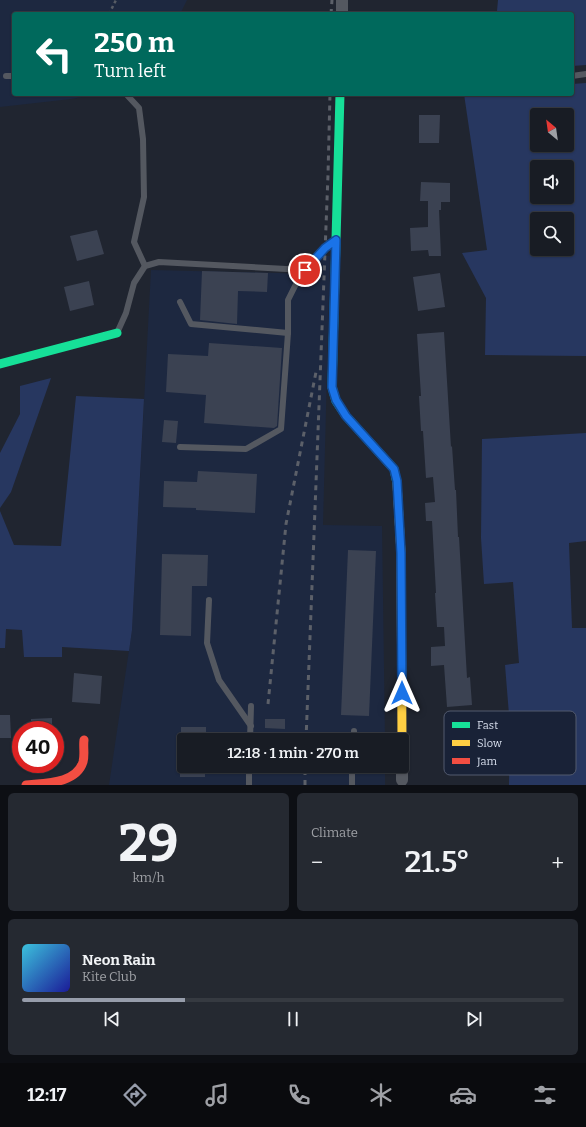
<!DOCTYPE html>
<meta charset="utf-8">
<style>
body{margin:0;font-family:Bitter,serif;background:#252931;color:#f1f3f6;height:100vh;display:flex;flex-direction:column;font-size:15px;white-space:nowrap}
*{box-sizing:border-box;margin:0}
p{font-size:13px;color:#9fa1a6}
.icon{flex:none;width:22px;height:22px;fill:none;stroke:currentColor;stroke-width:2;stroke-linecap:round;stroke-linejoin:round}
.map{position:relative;height:785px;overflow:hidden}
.side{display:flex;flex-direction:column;gap:8px;padding:8px;background:#0d0f14;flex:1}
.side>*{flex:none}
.banner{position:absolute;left:12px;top:12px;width:562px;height:84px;border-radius:4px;box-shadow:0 1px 3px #0004,0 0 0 1px #363a41;background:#00695c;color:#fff;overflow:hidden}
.needle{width:26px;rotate:331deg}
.buttons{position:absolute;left:530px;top:108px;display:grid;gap:8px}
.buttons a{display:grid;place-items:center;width:44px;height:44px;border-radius:4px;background:#181c24;box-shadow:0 1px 3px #0004,0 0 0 1px #363a41;font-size:20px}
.speed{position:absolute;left:12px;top:721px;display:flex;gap:8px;font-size:20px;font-weight:700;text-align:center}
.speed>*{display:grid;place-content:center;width:52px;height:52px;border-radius:50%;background:#181c24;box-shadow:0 1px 3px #0004,0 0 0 1px #363a41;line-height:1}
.speed .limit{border:6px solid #d22;background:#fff;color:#111}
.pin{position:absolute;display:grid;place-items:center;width:34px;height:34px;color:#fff;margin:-17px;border:2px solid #fff;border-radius:50%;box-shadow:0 1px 4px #0007}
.me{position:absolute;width:44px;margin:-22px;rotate:0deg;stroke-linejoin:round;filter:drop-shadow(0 0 3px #0008)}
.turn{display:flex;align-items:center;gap:14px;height:84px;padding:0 16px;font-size:18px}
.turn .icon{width:52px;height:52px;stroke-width:2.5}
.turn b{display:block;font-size:28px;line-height:34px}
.big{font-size:30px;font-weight:600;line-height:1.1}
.side .card{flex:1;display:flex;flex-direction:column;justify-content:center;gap:6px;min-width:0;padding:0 14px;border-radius:6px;background:#252931}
.side .dial{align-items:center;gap:0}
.dial b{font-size:52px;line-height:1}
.song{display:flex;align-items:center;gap:12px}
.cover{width:48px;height:48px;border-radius:6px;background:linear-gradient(135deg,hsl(190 70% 55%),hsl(240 70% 35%))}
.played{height:4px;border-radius:2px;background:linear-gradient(90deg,#979dab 30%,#363a41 30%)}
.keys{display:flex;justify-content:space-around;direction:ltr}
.heat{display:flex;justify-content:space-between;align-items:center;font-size:22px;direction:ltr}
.side .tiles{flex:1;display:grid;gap:8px;grid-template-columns:1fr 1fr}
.card:last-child{grid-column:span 2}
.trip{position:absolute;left:177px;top:733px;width:232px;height:40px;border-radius:4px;background:#181c24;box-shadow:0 1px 3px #0004,0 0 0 1px #363a41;font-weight:600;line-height:40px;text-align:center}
.menu{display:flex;height:64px;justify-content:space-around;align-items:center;background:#0a0b0e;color:#9fa1a6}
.menu .icon{width:28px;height:28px}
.menu .current{color:#979dab}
.menu b{font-size:18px;color:#f1f3f6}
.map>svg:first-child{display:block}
.built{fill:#1d2840}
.green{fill:#273760;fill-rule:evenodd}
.building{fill:#3b4252}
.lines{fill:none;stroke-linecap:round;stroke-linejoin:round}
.path{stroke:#575c65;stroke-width:2.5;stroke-dasharray:3 3;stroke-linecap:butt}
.lane{stroke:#545860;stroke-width:6}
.street{stroke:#545860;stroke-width:12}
.fast{stroke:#16e098;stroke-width:9}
.slow{stroke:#ffcf43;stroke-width:9}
.jam{stroke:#f24e42;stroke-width:9}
.rail{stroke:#5c6069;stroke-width:3;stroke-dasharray:5 5;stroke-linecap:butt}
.route-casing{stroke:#114b97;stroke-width:10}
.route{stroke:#1a73e8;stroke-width:7}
.key{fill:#192237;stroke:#525a6e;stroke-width:1}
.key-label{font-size:11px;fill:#d7deed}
</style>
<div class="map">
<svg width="586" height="785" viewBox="0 0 586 785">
<rect width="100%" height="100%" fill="#202530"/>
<g class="built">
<polygon points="0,0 187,0 180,14 14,14 14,94 98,94 71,99 0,107"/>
<polygon points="323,256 330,256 323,525 382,526 385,740 184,740 184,766 385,766 385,785 109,785 132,630 151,270 280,273 306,275"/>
</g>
<g class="green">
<polygon points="498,0 586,0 586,65 572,66 572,14 468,14 468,12 497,11"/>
<path d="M586,83v273l-101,-1 1,-57 -24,-45 25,-3 -23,-156h108v-10zM537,115h30v30h-30zM537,167h30v30h-30zM537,219h30v30h-30z"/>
<polygon points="51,378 11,492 0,508 0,453 20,414 20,386"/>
<polygon points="76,396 144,399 132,630 129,651 62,647 62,657 24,657 22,630 6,629 5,648 0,648 0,511 14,545 61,546"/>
<polygon points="586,433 586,541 569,543 572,628 586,628 586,785 509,785 510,727 505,665 519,663 513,582 484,584 481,538 482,439"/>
</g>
<g class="building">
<polygon points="419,115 440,115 439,143 419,143"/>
<polygon points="421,182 450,183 450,202 441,202 441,210 439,210 441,256 429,256 428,250 411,251 410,228 428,227 428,201 420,201"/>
<polygon points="97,230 104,254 77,261 70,236"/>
<polygon points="202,271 268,273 267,292 238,291 237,324 200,320"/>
<polygon points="440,273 445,307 418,311 413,277"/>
<polygon points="89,281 94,305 70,311 64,287"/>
<polygon points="444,332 451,447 452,446 455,490 456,490 458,537 459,537 467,678 470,677 472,705 447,707 444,665 431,666 431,647 445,646 444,627 437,627 435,593 436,593 432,521 426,521 425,503 435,502 433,477 426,478 423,431 421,431 419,396 421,396 417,334"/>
<polygon points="209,343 282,348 277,426 274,428 204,423 206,395 166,392 168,354 208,356"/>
<polygon points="164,420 178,421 176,443 162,442"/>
<polygon points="198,471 257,474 255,513 196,510 196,508 163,507 164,481 197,482"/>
<polygon points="348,550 376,551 369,716 341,715"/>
<polygon points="162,554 208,555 207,586 192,586 191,636 160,635"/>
<polygon points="74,673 102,676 100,704 72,702"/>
<polygon points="0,715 10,715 11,738 0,738"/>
<polygon points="52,718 52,730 31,730 31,719"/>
<polygon points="265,719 285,719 285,729 265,728"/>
<rect x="181" y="727" width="25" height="13"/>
<rect x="180" y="766" width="25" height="11"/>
</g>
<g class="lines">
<polyline class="path" points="109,14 116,0"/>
<g class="lane">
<polyline points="6,76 14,76"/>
<polyline points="572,76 586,74"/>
<polyline points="126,94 139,108 143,139 144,197 134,242 145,266"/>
<polyline points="180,302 191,324 288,333"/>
<polyline points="117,333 126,313 134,283 145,266 159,262 305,270"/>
<polyline points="180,447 246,449 281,429 288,333 288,300 301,274 325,248 334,242"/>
<polyline points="209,600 207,643 219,680 251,726"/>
<polyline points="250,740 251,706"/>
<polyline points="354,740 354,731"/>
<polyline points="249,785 249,766"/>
<polyline points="352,785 352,766"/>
</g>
<g class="street">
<polyline points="342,0 342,14"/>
<polyline points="402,766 402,780"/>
</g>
<g class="fast">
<polyline points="340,94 332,387 336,401 346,416 394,469 397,483"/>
<polyline points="0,364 117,333"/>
</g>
<polyline class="slow" points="397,483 401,553 402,740"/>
<path class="jam" d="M26,785c19,-2 50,-1 57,-23 2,-7 0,-15 1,-22"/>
<g class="rail">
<polyline points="331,14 332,0"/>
<polyline points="268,704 286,524 316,372"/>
<polyline points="306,740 328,175 330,94"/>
<polyline points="305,785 305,766"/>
</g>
</g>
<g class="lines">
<g class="route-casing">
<polyline id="route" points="305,270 325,248 336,240 332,387 336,400 346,416 394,469 397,481 401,553 402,693"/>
</g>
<use href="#route" class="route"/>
</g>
<rect x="444" y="711" width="132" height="64" rx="6" class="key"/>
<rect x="452" y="722" width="18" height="6" fill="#16e098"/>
<rect x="452" y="740" width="18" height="6" fill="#ffcf43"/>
<rect x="452" y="758" width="18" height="6" fill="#f24e42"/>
<g class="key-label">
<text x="477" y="729">Fast</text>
<text x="477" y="747">Slow</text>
<text x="477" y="765">Jam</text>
</g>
</svg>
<div class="buttons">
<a><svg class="needle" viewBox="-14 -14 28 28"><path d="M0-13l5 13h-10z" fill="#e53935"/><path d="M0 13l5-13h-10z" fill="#9fa1a6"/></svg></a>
<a><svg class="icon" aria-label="sound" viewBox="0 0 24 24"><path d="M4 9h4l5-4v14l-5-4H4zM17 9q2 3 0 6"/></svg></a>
<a><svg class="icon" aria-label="search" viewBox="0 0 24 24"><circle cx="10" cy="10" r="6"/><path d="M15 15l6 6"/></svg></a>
</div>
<div class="speed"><div class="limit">40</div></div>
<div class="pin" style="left:305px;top:270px;background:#d93025"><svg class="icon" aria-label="arrive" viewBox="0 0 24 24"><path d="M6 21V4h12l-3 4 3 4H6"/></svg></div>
<svg class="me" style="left:402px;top:693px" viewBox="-20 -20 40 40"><path d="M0-17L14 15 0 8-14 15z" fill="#1a73e8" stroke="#fff" stroke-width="4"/></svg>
<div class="trip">12:18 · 1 min · 270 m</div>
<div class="banner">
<div class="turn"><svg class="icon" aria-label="left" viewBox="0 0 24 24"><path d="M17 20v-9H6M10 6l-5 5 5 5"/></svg><div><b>250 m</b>Turn left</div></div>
</div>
</div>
<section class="side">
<div class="tiles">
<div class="card dial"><b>29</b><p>km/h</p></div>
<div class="card"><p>Climate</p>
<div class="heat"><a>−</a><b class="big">21.5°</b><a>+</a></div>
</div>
<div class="card">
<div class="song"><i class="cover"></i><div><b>Neon Rain</b><p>Kite Club</p></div></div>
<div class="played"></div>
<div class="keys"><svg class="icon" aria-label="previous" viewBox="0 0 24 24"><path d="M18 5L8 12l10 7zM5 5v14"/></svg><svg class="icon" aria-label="pause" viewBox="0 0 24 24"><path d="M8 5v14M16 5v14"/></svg><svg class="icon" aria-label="next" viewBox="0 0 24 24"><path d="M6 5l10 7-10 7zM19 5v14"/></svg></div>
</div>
</div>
</section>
<nav class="menu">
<b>12:17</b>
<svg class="icon current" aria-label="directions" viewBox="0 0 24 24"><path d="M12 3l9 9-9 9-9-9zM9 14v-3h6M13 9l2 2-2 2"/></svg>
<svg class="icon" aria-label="music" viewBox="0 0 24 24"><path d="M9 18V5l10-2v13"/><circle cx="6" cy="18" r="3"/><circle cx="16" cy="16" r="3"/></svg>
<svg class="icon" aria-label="phone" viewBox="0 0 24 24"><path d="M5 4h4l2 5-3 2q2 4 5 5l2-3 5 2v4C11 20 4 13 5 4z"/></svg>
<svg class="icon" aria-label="climate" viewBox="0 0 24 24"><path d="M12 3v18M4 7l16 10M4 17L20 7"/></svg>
<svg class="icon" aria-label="car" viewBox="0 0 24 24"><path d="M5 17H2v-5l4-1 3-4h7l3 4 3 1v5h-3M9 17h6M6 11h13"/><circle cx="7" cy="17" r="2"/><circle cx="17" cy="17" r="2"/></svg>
<svg class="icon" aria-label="filters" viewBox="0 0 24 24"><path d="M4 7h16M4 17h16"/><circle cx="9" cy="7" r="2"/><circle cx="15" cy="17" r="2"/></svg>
</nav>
